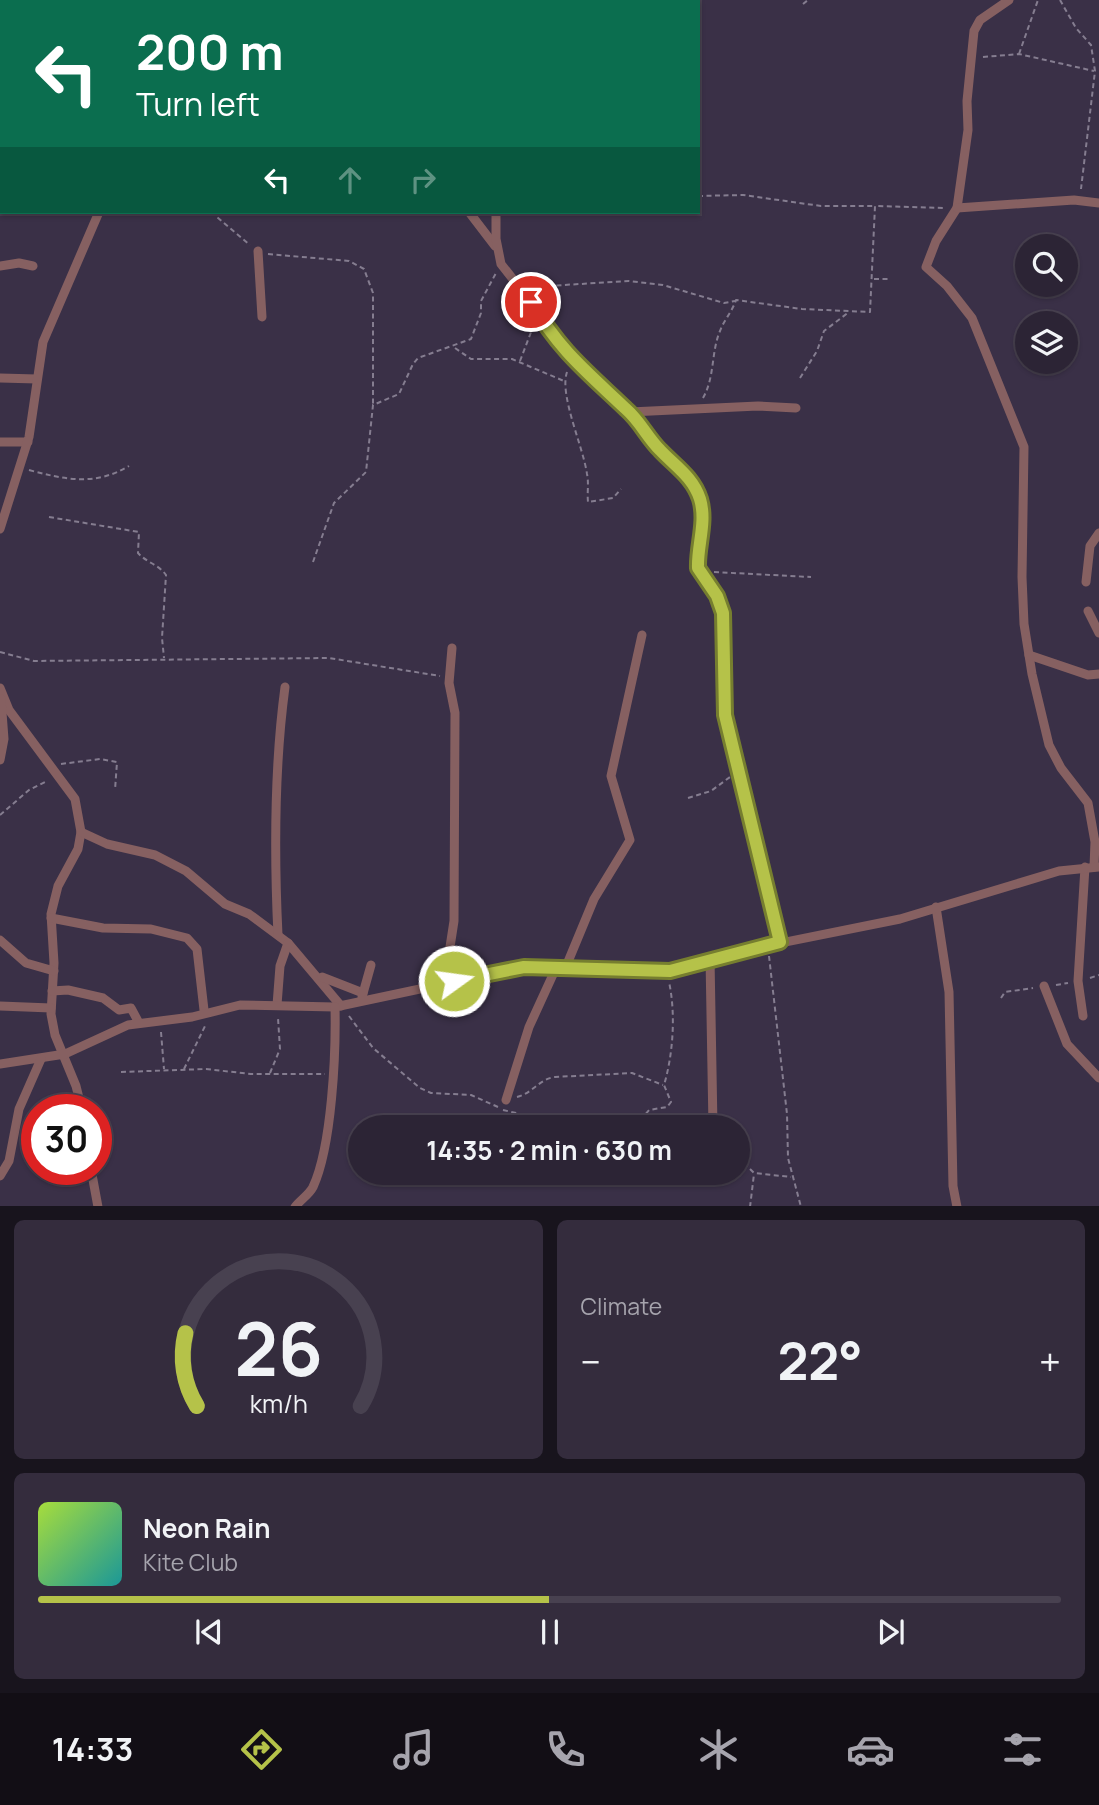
<!DOCTYPE html>
<meta charset="utf-8">
<style>
body{margin:0;font-family:Manrope,sans-serif;background:#342c3d;color:#f1f3f6;height:100vh;display:flex;flex-direction:column;font-size:26px;white-space:nowrap}
*{box-sizing:border-box;margin:0}
p{font-size:23px;color:#a6a4ad}
.icon{flex:none;width:38px;height:38px;fill:none;stroke:currentColor;stroke-width:2;stroke-linecap:round;stroke-linejoin:round}
.map{position:relative;height:1206px;overflow:hidden}
.details{display:flex;flex-direction:column;gap:14px;padding:14px;background:#18141d;flex:1}
.details>*{flex:none}
.top-card{position:absolute;left:0px;top:0px;width:700px;height:214px;box-shadow:0 2px 5px #0004,0 0 0 2px #484150;background:#0b6e4f;color:#fff;overflow:hidden}
.fabs{position:absolute;left:1015px;top:234px;display:grid;gap:14px}
.fabs a{display:grid;place-items:center;width:63px;height:63px;border-radius:50%;background:#2c2435;box-shadow:0 2px 5px #0004,0 0 0 2px #484150;font-size:35px}
.speed{position:absolute;left:21px;top:1094px;display:flex;gap:14px;font-size:35px;font-weight:700;text-align:center}
.speed>*{display:grid;place-content:center;width:91px;height:91px;border-radius:50%;background:#2c2435;box-shadow:0 2px 5px #0004,0 0 0 2px #484150;line-height:1}
.speed .limit{border:10px solid #d22;background:#fff;color:#111}
.pin{position:absolute;display:grid;place-items:center;width:60px;height:60px;color:#fff;margin:-30px;border:4px solid #fff;border-radius:50%;box-shadow:0 2px 7px #0007}
.me{position:absolute;width:77px;margin:-38px;rotate:76deg;stroke-linejoin:round;filter:drop-shadow(0 0 5px #0008)}
.turn{display:flex;align-items:center;gap:24px;height:147px;padding:0 21px;font-size:32px}
.turn .icon{width:91px;height:91px;stroke-width:2.5}
.turn b{display:block;font-size:49px;line-height:60px}
.lanes{display:flex;align-items:center;height:66px;padding:0 21px;background:#0003;justify-content:center;gap:35px;direction:ltr}
.lanes .off{opacity:.35}
.big{font-size:52px;font-weight:700;line-height:1.1}
.details .widget{flex:1;display:flex;flex-direction:column;justify-content:center;gap:10px;min-width:0;padding:0 24px;border-radius:10px;background:#342c3d}
.details .dial{align-items:center;gap:0}
.dial svg{height:182px;overflow:visible;fill:none;stroke:#484150;stroke-width:7;stroke-linecap:round;text-anchor:middle}
.dial text{fill:#f1f3f6;stroke:none}
.song{display:flex;align-items:center;gap:21px}
.cover{width:84px;height:84px;border-radius:10px;background:linear-gradient(135deg,hsl(80 70% 55%),hsl(180 70% 35%))}
.played{height:7px;border-radius:4px;background:linear-gradient(90deg,#b5c249 50%,#484150 50%)}
.keys{display:flex;justify-content:space-around;direction:ltr}
.heat{display:flex;justify-content:space-between;align-items:center;font-size:38px;direction:ltr}
.details .tiles{flex:1;display:grid;gap:14px;grid-template-columns:1fr 1fr}
.widget:last-child{grid-column:span 2}
.trip{position:absolute;left:348px;top:1115px;width:402px;height:70px;border-radius:35px;background:#2c2435;box-shadow:0 2px 5px #0004,0 0 0 2px #484150;font-weight:700;line-height:70px;text-align:center}
.menu{display:flex;height:112px;justify-content:space-around;align-items:center;background:#120e15;color:#a6a4ad}
.menu .icon{width:49px;height:49px}
.menu .current{color:#b5c249}
.menu b{font-size:32px;color:#f1f3f6}
.map>svg:first-child{display:block}
.lines{fill:none;stroke-linecap:round;stroke-linejoin:round}
.path{stroke:#857d90;stroke-width:2;stroke-dasharray:5 3.5;stroke-linecap:butt}
.street{stroke:#866061;stroke-width:9}
.route-casing{stroke:#767e2f;stroke-width:18}
.route{stroke:#b5c249;stroke-width:12}
</style>
<div class="map">
<svg width="1099" height="1207" viewBox="0 0 1099 1207">
<rect width="100%" height="100%" fill="#3a3047"/>
<g class="lines">
<g class="path">
<polyline points="603,0 603,2"/>
<polyline points="1060,0 1076,28 1091,45 1095,71 1081,189"/>
<polyline points="803,4 808,0"/>
<polyline points="1019,54 1038,0"/>
<polyline points="983,57 1019,54 1094,71"/>
<polyline points="698,196 743,195 821,206 874,206"/>
<polyline points="211,212 250,245"/>
<polyline points="268,254 349,261 364,269 373,293 373,404"/>
<polyline points="874,279 889,279"/>
<polyline points="531,287 629,281 663,285 724,303 735,301"/>
<polyline points="455,348 471,359 512,359 564,381"/>
<polyline points="520,361 533,327"/>
<path d="M567,372c-8,23 16,74 20,102 2,9 0,19 1,28l25,-4 8,-9"/>
<polyline points="800,378 817,351 824,331 849,312"/>
<path d="M703,398c12,-21 8,-46 17,-67 4,-11 12,-19 16,-31l66,9 68,3 5,-106 71,2"/>
<path d="M29,470c37,10 66,16 100,-4"/>
<path d="M49,517l90,15 -1,21c9,10 20,11 28,22l-4,63 2,20"/>
<polyline points="313,562 334,503 366,472 373,405 399,394 413,364 418,358 471,339 481,313 481,301 496,273"/>
<polyline points="714,572 811,577"/>
<polyline points="0,652 34,661 329,658 440,676"/>
<polyline points="61,764 100,759 117,762 115,790"/>
<polyline points="688,798 711,791 730,777"/>
<polyline points="0,815 29,790 47,781"/>
<polyline points="769,956 787,1114 788,1158 801,1207"/>
<polyline points="1090,978 1099,975"/>
<polyline points="1056,985 1068,983"/>
<polyline points="1001,998 1005,992 1033,988"/>
<polyline points="349,1016 373,1048 420,1088 431,1093 471,1095 498,1107"/>
<polyline points="161,1032 164,1069"/>
<polyline points="184,1069 206,1024"/>
<polyline points="121,1072 206,1069 251,1074 325,1074"/>
<polyline points="270,1073 280,1049 278,1018"/>
<path d="M517,1097c16,-4 22,-18 38,-20l77,-4 31,12"/>
<polyline points="503,1110 550,1121 605,1127"/>
<path d="M635,1127l14,-17 18,-3 4,-5 -7,-17c9,-30 12,-71 5,-103"/>
<polyline points="738,1157 754,1173 791,1177"/>
<polyline points="560,1173 560,1172"/>
<polyline points="750,1207 754,1174"/>
</g>
<g class="street">
<polyline points="17,0 20,2"/>
<polyline points="1009,0 980,20 974,31 967,101 968,130 957,208 936,241 926,267 947,286 972,318 1024,447 1022,577 1024,624 1032,674 1049,745 1061,768 1088,803 1095,842 1094,867"/>
<polyline points="189,2 190,0"/>
<polyline points="509,2 509,0"/>
<polyline points="957,208 1074,200 1099,203"/>
<polyline points="0,211 2,211"/>
<polyline points="469,212 495,246"/>
<polyline points="496,212 496,239 501,264 531,302 549,334 570,359 630,412 660,451 678,465 691,482 700,500 702,515 698,568 717,595 723,613 725,715 780,941"/>
<polyline points="258,251 262,317"/>
<polyline points="0,266 19,263 33,266"/>
<polyline points="0,378 37,379"/>
<polyline points="630,412 758,406 796,408"/>
<polyline points="0,442 28,442"/>
<polyline points="0,529 29,437 43,342 99,212"/>
<polyline points="1086,582 1090,546 1099,533"/>
<polyline points="1088,611 1099,633"/>
<polyline points="452,648 449,683 455,713 454,921 450,947 454,981"/>
<polyline points="1029,655 1088,675 1099,674"/>
<polyline points="0,688 9,710 75,799 81,832 78,849 58,886 51,914 54,963 51,1014 55,1035 76,1086 82,1110"/>
<polyline points="0,760 4,739 1,699"/>
<polyline points="81,832 107,844 155,855 186,871 225,904 249,914 288,943 341,1006"/>
<polyline points="936,907 949,992 953,1186 957,1207"/>
<polyline points="51,918 103,928 151,929 187,938 197,949 204,1010"/>
<path d="M278,935c-4,-83 -4,-166 7,-248"/>
<polyline points="0,940 26,963 54,971"/>
<polyline points="710,958 713,1127"/>
<polyline points="565,969 594,899 630,840 611,776 642,635"/>
<polyline points="322,977 363,993"/>
<polyline points="1044,986 1067,1044 1099,1078"/>
<polyline points="52,991 68,990 103,998 119,1010 131,1008 139,1023"/>
<polyline points="362,997 371,965"/>
<polyline points="277,1005 280,966 288,943"/>
<polyline points="0,1006 51,1008"/>
<polyline points="1083,1016 1078,981 1085,867"/>
<polyline points="0,1064 65,1054 128,1025 192,1017 240,1005 335,1007 524,967 670,971 731,953 900,919 1059,871 1099,867"/>
<polyline points="506,1100 529,1027 556,968"/>
<polyline points="91,1169 98,1207"/>
<polyline points="0,1176 9,1161 19,1109 41,1059"/>
<path d="M295,1207c5,-7 14,-12 18,-20 19,-41 23,-134 22,-180"/>
</g>
</g>
<g class="lines">
<g class="route-casing">
<path id="route" d="M454,981l70,-14 146,4 110,-29 -55,-227 -2,-102 -6,-17 -19,-28c-1,-22 9,-46 2,-69 -7,-22 -25,-33 -40,-49 -13,-13 -20,-29 -34,-41 -41,-39 -65,-57 -95,-107"/>
</g>
<use href="#route" class="route"/>
</g>
</svg>
<div class="fabs">
<a><svg class="icon" aria-label="search" viewBox="0 0 24 24"><circle cx="10" cy="10" r="6"/><path d="M15 15l6 6"/></svg></a>
<a><svg class="icon" aria-label="layers" viewBox="0 0 24 24"><path d="M12 4l9 5-9 5-9-5zM3 14l9 5 9-5"/></svg></a>
</div>
<div class="speed"><div class="limit">30</div></div>
<div class="pin" style="left:531px;top:302px;background:#d93025"><svg class="icon" aria-label="arrive" viewBox="0 0 24 24"><path d="M6 21V4h12l-3 4 3 4H6"/></svg></div>
<svg class="me" style="left:454px;top:981px" viewBox="-20 -20 40 40"><circle r="17" fill="#b5c249" stroke="#fff" stroke-width="3"/><path d="M0-11L8 9 0 5-8 9z" fill="#fff"/></svg>
<div class="trip">14:35 · 2 min · 630 m</div>
<div class="top-card">
<div class="turn"><svg class="icon" aria-label="left" viewBox="0 0 24 24"><path d="M17 20v-9H6M10 6l-5 5 5 5"/></svg><div><b>200 m</b>Turn left</div></div>
<div class="lanes"><svg class="icon" aria-label="left" viewBox="0 0 24 24"><path d="M17 20v-9H6M10 6l-5 5 5 5"/></svg><svg class="icon off" aria-label="ahead" viewBox="0 0 24 24"><path d="M12 20V5M6 11l6-6 6 6"/></svg><svg class="icon off" aria-label="right" viewBox="0 0 24 24"><path d="M7 20v-9h11M14 6l5 5-5 5"/></svg></div>
</div>
</div>
<section class="details">
<div class="tiles">
<div class="widget dial"><svg viewBox="0 0 100 80">
<path d="M14 69A42 42 0 1 1 86 69"/>
<path d="M14 69A42 42 0 0 1 9 37" stroke="#b5c249"/>
<text x="50" y="56" font-size="32" font-weight="700">26</text>
<text x="50" y="72" font-size="11">km/h</text>
</svg></div>
<div class="widget"><p>Climate</p>
<div class="heat"><a>−</a><b class="big">22°</b><a>+</a></div>
</div>
<div class="widget">
<div class="song"><i class="cover"></i><div><b>Neon Rain</b><p>Kite Club</p></div></div>
<div class="played"></div>
<div class="keys"><svg class="icon" aria-label="previous" viewBox="0 0 24 24"><path d="M18 5L8 12l10 7zM5 5v14"/></svg><svg class="icon" aria-label="pause" viewBox="0 0 24 24"><path d="M8 5v14M16 5v14"/></svg><svg class="icon" aria-label="next" viewBox="0 0 24 24"><path d="M6 5l10 7-10 7zM19 5v14"/></svg></div>
</div>
</div>
</section>
<nav class="menu">
<b>14:33</b>
<svg class="icon current" aria-label="directions" viewBox="0 0 24 24"><path d="M12 3l9 9-9 9-9-9zM9 14v-3h6M13 9l2 2-2 2"/></svg>
<svg class="icon" aria-label="music" viewBox="0 0 24 24"><path d="M9 18V5l10-2v13"/><circle cx="6" cy="18" r="3"/><circle cx="16" cy="16" r="3"/></svg>
<svg class="icon" aria-label="phone" viewBox="0 0 24 24"><path d="M5 4h4l2 5-3 2q2 4 5 5l2-3 5 2v4C11 20 4 13 5 4z"/></svg>
<svg class="icon" aria-label="climate" viewBox="0 0 24 24"><path d="M12 3v18M4 7l16 10M4 17L20 7"/></svg>
<svg class="icon" aria-label="car" viewBox="0 0 24 24"><path d="M5 17H2v-5l4-1 3-4h7l3 4 3 1v5h-3M9 17h6M6 11h13"/><circle cx="7" cy="17" r="2"/><circle cx="17" cy="17" r="2"/></svg>
<svg class="icon" aria-label="filters" viewBox="0 0 24 24"><path d="M4 7h16M4 17h16"/><circle cx="9" cy="7" r="2"/><circle cx="15" cy="17" r="2"/></svg>
</nav>
